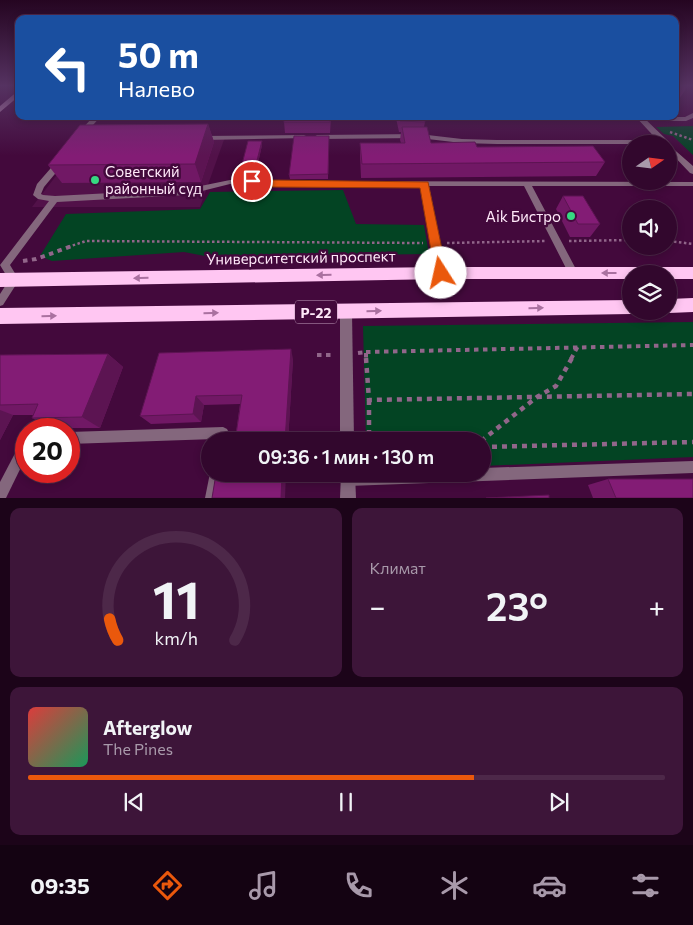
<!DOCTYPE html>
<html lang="ru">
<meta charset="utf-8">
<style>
body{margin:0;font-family:Commissioner,sans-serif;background:#3d1539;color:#f1f3f6;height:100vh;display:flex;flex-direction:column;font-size:19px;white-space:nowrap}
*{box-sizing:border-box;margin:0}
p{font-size:16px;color:#a899aa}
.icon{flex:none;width:28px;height:28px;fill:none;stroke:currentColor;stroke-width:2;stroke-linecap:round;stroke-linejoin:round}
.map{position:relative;height:498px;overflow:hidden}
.panel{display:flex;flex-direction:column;gap:10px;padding:10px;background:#1c0419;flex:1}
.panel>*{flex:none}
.guide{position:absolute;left:15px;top:15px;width:664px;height:105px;border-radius:10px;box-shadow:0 2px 8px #0003,0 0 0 1px #4d2849;background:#1a4fa0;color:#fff;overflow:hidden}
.needle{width:32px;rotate:76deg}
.buttons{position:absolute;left:622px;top:135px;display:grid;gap:10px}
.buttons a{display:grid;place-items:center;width:55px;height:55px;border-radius:50%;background:#32072d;box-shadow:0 2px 8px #0003,0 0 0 1px #4d2849;font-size:25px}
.speed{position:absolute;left:15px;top:418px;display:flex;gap:10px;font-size:25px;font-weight:700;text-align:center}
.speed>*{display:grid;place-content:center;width:65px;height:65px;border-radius:50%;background:#32072d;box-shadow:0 2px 8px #0003,0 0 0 1px #4d2849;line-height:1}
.speed .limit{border:8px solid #d22;background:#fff;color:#111}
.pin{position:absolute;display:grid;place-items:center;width:42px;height:42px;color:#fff;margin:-21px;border:2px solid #fff;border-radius:50%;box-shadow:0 1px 5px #0007}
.me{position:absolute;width:55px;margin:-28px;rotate:350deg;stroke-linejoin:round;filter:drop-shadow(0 0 4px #0008)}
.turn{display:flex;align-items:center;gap:18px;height:105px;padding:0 20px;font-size:22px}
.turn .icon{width:65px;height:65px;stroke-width:2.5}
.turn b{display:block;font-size:35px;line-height:42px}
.big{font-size:38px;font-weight:600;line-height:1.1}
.panel .tile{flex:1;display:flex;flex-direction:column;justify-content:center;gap:8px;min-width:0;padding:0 18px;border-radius:10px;background:#3d1539}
.panel .dial{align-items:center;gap:0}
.dial svg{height:130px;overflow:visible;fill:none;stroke:#4d2849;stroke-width:7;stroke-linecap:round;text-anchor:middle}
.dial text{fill:#f1f3f6;stroke:none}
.song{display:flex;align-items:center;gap:15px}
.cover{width:60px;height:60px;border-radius:8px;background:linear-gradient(135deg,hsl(0 70% 55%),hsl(150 70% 35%))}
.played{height:5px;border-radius:2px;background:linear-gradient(90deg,#ea580c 70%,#4d2849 70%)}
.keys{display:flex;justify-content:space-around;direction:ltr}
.heat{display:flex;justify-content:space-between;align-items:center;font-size:28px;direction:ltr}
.panel .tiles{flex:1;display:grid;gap:10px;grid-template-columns:1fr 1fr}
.tile:last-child{grid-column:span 2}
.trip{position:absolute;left:201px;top:432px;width:290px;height:50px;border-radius:25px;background:#32072d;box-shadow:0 2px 8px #0003,0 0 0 1px #4d2849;font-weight:600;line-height:50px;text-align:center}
.tabs{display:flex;height:80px;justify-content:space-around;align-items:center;background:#140312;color:#a899aa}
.tabs .icon{width:35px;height:35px}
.tabs .current{color:#ea580c}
.tabs b{font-size:22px;color:#f1f3f6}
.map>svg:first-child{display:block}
.built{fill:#521149}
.green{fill:#034423}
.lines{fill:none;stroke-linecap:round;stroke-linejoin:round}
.path-far2{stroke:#91668a;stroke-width:2.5;stroke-dasharray:2.5 2.5;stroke-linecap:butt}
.path-far1{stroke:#91668a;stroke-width:4;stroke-dasharray:4.5 4.5;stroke-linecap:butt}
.path{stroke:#91668a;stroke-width:4.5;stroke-dasharray:5 5;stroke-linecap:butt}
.lane{fill:#84677d;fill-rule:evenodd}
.street{fill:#84677d;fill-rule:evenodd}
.secondary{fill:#b88baf;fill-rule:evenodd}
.highway{fill:#ffc6f2;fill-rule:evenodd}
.wall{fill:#711865}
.shaded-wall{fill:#5c1452}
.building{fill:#831c75;stroke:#5c1452}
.oneway{fill:#aa71a0}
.route{fill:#ea580c;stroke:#983908}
.poi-dot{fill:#36d881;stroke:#43093c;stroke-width:2}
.labels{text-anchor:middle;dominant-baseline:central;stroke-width:5;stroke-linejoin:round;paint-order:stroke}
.shield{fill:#43093c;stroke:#c6a5c0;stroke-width:1}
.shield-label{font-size:14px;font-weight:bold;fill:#fee8f8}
.poi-label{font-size:15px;fill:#fee8f8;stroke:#43093c;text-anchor:start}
.street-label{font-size:15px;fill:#fee8f8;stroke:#43093c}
</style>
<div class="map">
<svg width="693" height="498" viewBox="0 0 693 498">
<rect width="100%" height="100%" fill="#43093c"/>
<polygon class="built" points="86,137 225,137 200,207 32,207"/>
<g class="green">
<polygon points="693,126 693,155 673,136 664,134 656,127"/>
<polygon points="343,190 356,224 424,225 429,254 210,257 184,252 52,261 40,256 66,214 200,209 210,192"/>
<polygon points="693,322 693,457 483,466 482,441 366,441 363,326"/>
</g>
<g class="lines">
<g class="path-far2">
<polyline points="670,132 693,140"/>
<polyline points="569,241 631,240"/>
<polyline points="669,241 693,244"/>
<polyline points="447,243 546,241"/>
<polyline points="68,247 86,241 423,243"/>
</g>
<g class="path-far1">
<polyline points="23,261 36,259 72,246"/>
<polyline points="366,352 693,345"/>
<polyline points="358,353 366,352 366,359"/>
<polyline points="317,355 334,355"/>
<polyline points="571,359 578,346"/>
</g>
<g class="path">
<polyline points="366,358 369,400 693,394"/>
<polyline points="369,400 369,441"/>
<polyline points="481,441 537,397 556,386 572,358"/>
<polyline points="482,447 693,442"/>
</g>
<g class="lane">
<polygon points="693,113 693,118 686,121 641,121 638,119 641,117 685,117"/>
<polygon points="419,134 462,139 497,140 664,140 667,142 665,144 497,144 462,143 419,138 317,139 314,137 317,135"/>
<polygon points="304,135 306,136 306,138 202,140 199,138 202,136"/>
<polygon points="57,161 63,161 64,163 44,187 41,194 43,195 55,196 186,189 230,180 252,179 270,181 693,182 693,186 532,186 578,273 576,276 570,276 524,186 429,186 446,273 444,276 438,276 436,273 421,186 270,185 252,183 230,184 186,195 57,202 10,265 19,280 3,305 0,306 0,294 9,280 0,265 49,201 38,199 33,195 37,184"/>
<polygon points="223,427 227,429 229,433 227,441 215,441 215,439 69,444 69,432"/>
<polygon points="26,438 26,457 6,498 0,498 0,482 22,440"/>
<polygon points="693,461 693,473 348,486 343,484 341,479 345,474 482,474 482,468"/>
<polygon points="210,473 210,474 223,474 219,498 205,498"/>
</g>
<g class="street">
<polygon points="94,116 101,116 86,133 85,138 79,138 78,133"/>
<polygon points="635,116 642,116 669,142 669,145 693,166 693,174 690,173 669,151 669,144 661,144"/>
<polygon points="346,307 350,308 352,312 354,441 340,441 340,312 342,308"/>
<polygon points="341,474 355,474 356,498 340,498"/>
</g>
<polygon class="secondary" points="19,90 19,96 0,112 0,106"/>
<g class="highway">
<polygon points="441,267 693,267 693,279 669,279 669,274 631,274 631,279 441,279 0,287 0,273"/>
<polygon points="693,298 693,312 669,313 663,311 669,311 669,299"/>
<polygon points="631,300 631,311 637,311 631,314 0,324 0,308"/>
</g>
</g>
<g class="wall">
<polygon points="675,86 688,86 675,105"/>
<polygon points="284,116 450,116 449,118 423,118 425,122 424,127 431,143 477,147 605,162 596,176 361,178 360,156 360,143 401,143 400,140 401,132 399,132 396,118 331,118 330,133 285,133 284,122"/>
<polygon points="208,124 214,142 201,182 62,183 48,165"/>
<polygon points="329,136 328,179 290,179 289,175"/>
<polygon points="262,145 256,172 243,172 241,168"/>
<polygon points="563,196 600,224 590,237 570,237 556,209"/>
<polygon points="108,354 123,367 100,428 53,428 32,418 33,415 13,415 0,440 0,355"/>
<polygon points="293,359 288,441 235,441 240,404 204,405 201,422 151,424 140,416"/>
<polygon points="608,479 693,498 593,498 588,485"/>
</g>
<g class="shaded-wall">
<polygon points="208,124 214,142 201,182 195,164"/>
<polygon points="262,141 262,145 256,172 255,168"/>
<polygon points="291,349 293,359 288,441 285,441"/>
<polygon points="108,354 123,367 100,428 82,417"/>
<polygon points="196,396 204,405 201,422 193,414"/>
<polygon points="0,410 13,415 0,440"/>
<polygon points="282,474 286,474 285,498 281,498"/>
</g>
<g class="building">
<rect x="284" y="116" width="46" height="6"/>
<polygon points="399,116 423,116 425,122 400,121"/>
<polygon points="208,124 195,164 48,165 80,125"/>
<polygon points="402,127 427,127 431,143 475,142 477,147 593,146 605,162 362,164 360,143 405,143"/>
<polygon points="294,136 329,136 328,174 289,175"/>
<polygon points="248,141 262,141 255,168 241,168"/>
<polygon points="563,196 583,196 600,224 578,224"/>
<polygon points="291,349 285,441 235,441 242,395 196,396 193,414 140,416 159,353"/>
<polygon points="108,354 82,417 32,418 38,404 0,405 0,355"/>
<polygon points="216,474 282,474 281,498 212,498"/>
<polygon points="608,479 693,479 693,498 616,498"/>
<polygon points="549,495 549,498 486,498"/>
</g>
<defs><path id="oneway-solid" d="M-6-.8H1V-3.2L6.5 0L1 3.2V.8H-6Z" transform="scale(1.25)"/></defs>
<g class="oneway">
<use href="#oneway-solid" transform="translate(609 273) rotate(-180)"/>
<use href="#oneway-solid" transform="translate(324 275) rotate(179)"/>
<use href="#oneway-solid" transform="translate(141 278) rotate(179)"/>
<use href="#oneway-solid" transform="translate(536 308) rotate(-1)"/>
<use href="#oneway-solid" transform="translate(374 311) rotate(-1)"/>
<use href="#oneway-solid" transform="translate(211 313) rotate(-1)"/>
<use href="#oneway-solid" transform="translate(49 316) rotate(-1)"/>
</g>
<linearGradient id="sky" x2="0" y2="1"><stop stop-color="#250521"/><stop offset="0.55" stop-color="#553261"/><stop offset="1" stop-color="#553261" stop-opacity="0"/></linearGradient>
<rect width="693" height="156" fill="url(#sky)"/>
<polygon class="route" points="252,178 270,180 428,182 447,273 445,276 437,276 435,273 420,188 270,187 249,183 249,179"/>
<g class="poi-dot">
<circle cx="95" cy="180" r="5"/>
<circle cx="571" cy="216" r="5"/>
</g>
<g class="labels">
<rect class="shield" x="295" y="300.5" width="42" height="23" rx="4"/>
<g class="shield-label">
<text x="316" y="312">Р-22</text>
</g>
<g class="poi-label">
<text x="105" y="171">Советский<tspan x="105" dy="17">районный суд</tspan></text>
<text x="561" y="216" text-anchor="end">Aik Бистро</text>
</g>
<g class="street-label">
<text transform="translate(301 257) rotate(-1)">Университетский проспект</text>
</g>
</g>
</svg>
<div class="buttons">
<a><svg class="needle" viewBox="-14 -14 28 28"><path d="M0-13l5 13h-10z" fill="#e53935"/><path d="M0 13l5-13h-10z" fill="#a899aa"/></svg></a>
<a><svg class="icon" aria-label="sound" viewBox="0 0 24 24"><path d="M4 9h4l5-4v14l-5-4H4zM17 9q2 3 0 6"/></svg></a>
<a><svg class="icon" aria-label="layers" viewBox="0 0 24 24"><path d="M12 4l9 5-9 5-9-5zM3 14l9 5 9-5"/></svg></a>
</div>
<div class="speed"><div class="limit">20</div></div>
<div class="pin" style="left:252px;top:181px;background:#d93025"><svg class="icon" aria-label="arrive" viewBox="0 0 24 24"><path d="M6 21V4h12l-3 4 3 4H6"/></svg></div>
<svg class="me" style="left:441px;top:273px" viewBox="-20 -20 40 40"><circle r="19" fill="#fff"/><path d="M0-13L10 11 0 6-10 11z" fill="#ea580c"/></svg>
<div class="trip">09:36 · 1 мин · 130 m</div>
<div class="guide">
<div class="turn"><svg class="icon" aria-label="left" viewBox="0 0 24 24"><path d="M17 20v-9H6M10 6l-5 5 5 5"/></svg><div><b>50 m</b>Налево</div></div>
</div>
</div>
<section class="panel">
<div class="tiles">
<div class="tile dial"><svg viewBox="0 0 100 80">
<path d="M14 69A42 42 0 1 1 86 69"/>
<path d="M14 69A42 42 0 0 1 9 56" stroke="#ea580c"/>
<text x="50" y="56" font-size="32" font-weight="700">11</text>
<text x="50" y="72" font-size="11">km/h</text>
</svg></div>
<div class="tile"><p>Климат</p>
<div class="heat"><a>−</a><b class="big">23°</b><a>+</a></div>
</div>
<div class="tile">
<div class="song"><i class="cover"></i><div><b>Afterglow</b><p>The Pines</p></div></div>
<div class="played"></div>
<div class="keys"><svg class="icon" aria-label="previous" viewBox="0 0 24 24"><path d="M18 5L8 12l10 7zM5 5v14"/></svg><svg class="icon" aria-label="pause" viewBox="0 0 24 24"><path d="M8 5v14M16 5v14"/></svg><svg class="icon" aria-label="next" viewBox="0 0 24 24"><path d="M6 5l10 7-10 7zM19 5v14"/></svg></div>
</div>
</div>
</section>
<nav class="tabs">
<b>09:35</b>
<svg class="icon current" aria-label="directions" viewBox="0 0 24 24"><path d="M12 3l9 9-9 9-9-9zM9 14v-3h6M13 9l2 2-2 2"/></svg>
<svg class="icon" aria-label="music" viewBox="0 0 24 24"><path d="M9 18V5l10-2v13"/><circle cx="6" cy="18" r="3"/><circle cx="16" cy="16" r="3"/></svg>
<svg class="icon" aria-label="phone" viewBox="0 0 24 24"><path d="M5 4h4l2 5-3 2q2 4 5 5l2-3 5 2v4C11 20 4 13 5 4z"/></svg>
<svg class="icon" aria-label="climate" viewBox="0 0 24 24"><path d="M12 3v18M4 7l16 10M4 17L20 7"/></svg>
<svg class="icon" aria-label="car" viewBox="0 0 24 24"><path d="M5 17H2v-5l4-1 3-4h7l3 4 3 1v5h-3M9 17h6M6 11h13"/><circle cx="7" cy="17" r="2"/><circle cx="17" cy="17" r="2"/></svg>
<svg class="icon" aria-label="filters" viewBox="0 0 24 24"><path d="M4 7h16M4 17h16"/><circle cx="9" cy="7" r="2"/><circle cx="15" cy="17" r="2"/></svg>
</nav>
